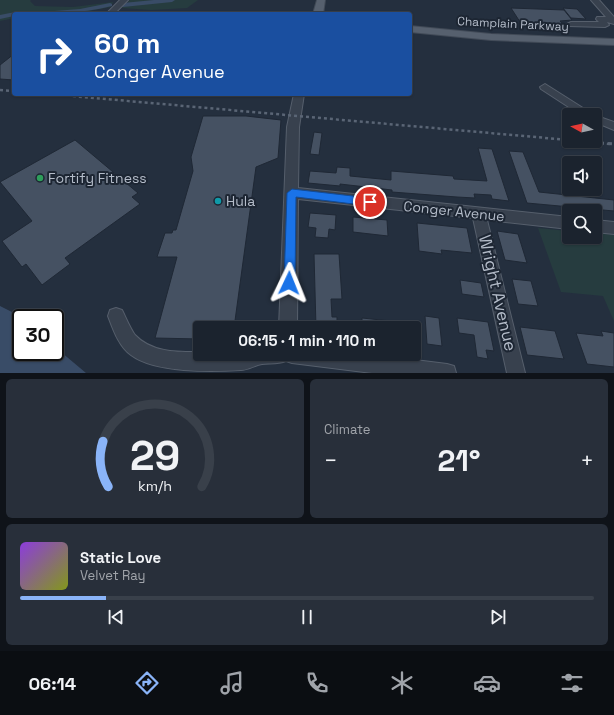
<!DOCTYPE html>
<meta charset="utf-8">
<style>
body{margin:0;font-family:"Space Grotesk",sans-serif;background:#282f3a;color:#f1f3f6;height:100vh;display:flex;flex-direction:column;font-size:15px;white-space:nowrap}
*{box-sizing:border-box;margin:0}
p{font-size:13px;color:#a0a4aa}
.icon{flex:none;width:22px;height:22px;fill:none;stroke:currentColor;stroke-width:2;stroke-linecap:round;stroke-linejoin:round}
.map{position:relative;height:373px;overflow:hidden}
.sheet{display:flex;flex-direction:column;gap:6px;padding:6px;background:#0f1319;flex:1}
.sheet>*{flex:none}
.hud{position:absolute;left:12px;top:12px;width:400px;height:84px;border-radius:4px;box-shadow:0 1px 3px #0004,0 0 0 1px #39404a;background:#1a4fa0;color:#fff;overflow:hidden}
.needle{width:26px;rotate:278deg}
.tools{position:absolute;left:562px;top:108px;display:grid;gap:8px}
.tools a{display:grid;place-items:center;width:40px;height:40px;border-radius:4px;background:#1b232e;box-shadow:0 1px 3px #0004,0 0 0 1px #39404a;font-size:20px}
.speed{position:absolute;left:12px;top:309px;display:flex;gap:8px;font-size:20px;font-weight:700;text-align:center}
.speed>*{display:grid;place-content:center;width:52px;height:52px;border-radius:50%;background:#1b232e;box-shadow:0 1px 3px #0004,0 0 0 1px #39404a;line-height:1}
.speed .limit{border:2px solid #111;border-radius:6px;background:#fff;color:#111}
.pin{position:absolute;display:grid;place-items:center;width:34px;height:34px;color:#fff;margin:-17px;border:2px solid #fff;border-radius:50%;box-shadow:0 1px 4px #0007}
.me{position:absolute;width:44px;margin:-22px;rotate:2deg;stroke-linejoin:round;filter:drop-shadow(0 0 3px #0008)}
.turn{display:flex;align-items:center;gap:14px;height:84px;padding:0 16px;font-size:18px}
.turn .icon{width:52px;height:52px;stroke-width:2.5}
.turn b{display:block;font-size:28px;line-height:34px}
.big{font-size:30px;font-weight:600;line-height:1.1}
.sheet .card{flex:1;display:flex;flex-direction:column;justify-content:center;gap:6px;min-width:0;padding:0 14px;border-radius:6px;background:#282f3a}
.sheet .dial{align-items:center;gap:0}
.dial svg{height:104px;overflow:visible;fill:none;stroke:#39404a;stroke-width:7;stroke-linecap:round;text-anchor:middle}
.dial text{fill:#f1f3f6;stroke:none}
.song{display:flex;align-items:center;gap:12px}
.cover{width:48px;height:48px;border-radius:6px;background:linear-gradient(135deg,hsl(270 70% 55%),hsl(70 70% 35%))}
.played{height:4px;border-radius:2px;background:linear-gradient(90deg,#8ab4f8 15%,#39404a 15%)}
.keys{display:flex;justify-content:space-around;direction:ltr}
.heat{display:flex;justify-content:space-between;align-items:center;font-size:22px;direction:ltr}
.sheet .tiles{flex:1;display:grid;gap:6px;grid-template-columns:1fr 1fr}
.card:last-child{grid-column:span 2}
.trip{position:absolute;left:193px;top:321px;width:228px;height:40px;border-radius:4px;background:#1b232e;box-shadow:0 1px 3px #0004,0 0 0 1px #39404a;font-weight:600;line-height:40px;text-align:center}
.menu{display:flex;height:64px;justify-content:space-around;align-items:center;background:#0b0e12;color:#a0a4aa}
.menu .icon{width:28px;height:28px}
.menu .selected{color:#8ab4f8}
.menu b{font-size:18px;color:#f1f3f6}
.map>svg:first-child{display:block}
.green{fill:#263c3f}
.water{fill:#394c67}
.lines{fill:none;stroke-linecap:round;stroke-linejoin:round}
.canal{fill:#394c67;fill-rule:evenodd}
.building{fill:#455162;stroke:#1f2835}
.minor-casing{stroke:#565f6c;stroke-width:2}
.major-casing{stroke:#414a57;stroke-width:2}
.minor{fill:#38414e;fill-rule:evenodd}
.major{fill:#56606e;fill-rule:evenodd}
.rail-far1{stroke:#5a6575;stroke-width:2.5;stroke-dasharray:3 3;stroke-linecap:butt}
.rail{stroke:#5a6575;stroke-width:3;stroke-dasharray:4 4;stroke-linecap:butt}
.route{fill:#1a73e8;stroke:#114b97}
.leisure-dot{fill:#2e9e5b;stroke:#1d2633;stroke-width:1.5}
.culture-dot{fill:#0f9aa8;stroke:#1d2633;stroke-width:1.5}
.labels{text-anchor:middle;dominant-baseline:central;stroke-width:4;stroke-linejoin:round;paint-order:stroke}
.far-street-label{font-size:12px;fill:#b4bcc9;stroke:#1d2633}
.poi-label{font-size:14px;fill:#b4bcc9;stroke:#1d2633;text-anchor:start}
.street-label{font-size:14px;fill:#b4bcc9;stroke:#1d2633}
.near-street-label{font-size:17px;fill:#b4bcc9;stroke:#1d2633}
</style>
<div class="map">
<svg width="614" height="373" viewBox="0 0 614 373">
<rect width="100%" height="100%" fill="#242f3e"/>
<g class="green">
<polygon points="0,0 31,0 30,1 35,6 73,7 113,2 111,7 72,14 14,14 14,18 0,21"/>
<polygon points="130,0 198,0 187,8 151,10 122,8"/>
<polygon points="538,228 569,231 569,237 595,237 595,233 614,235 614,321 603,296 561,292"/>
</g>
<polygon class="water" points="0,306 12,312 21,319 21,352 55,352 55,347 86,373 0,373"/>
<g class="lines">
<g class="canal">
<polygon points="154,0 175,0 172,2 123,7 120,5 123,3"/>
<path d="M110,3l2,1v2c-33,8 -64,8 -98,8v2l-14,3v-4l20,-4 18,3 3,-2 39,-3z"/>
</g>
</g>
<g class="building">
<polygon points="511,8 564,10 572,20 560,21 565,27 522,25"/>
<polygon points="563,8 577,9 586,19 571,18"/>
<polygon points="14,54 14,80 0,79 0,65"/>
<polygon points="203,116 246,116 281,120 278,158 256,167 234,328 200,328 200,339 155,338 177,257 157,257 165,233 172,233 173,230 176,230 193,171 191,157"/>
<polygon points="314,132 322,133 319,155 310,154"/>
<polygon points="75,140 138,193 132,197 140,204 65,258 70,264 42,285 26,264 22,267 2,241 32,221 0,182"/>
<polygon points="478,148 492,149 509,201 492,199 491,195 474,194 475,198 457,197 392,192 392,190 340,184 340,186 308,183 310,171 336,173 337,167 350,168 350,176 391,180 391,171 453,176 454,179 487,181"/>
<polygon points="509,151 523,152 539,192 614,200 614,211 527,203"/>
<polygon points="310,213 336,215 335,230 329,229 328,238 315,237 316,228 308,227"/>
<polygon points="353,217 387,220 388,236 353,232"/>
<polygon points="417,223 467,228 472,253 441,250 442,254 419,251"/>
<polygon points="497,231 518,234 527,263 505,260"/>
<polygon points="314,254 339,254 342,299 331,299 332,317 337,317 337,328 316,328"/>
<polygon points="512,279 531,281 538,306 518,304"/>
<polygon points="460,280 481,283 484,297 462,294"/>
<polygon points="425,316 439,318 442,346 427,344"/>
<polygon points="362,318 400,322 400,328 362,328"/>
<polygon points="457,318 488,322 494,351 486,350 488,359 477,357 474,335 459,333"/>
<polygon points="520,327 555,331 564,359 527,355"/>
<polygon points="601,331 614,333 614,367 587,364 576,333 603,336"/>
</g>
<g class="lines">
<g class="minor-casing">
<g id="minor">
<polygon points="120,0 128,0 114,14 106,14"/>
<polygon points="591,0 599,0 614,17 614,24 607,22 609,25 605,27 568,26 567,24 571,22 599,22 596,19 597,17 606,17"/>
<polygon points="545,84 594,115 614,122 614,130 595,122 595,115 581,115 541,89 540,87"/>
<polygon points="294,94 304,94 299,127 298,188 569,217 569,229 487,220 525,373 507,373 473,218 298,199 297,328 279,328 287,127"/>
<polygon points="595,220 614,222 614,234 595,232"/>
<path d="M116,308l6,2c4,8 8,18 13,25 17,18 43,17 65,17v2h167l80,10 7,2 2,7h-84l-80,-10 -6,-2c-8,3 -16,2 -24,3 -7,1 -14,6 -21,6 -30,2 -86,3 -110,-15 -12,-8 -18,-26 -23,-39l2,-6z"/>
</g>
</g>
<g class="major-casing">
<g id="major">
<polygon points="317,0 325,0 323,14 313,14"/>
<polygon points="410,26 491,34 614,39 614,45 491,40 410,32"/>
</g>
</g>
<use href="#minor" class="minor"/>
<use href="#major" class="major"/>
<g class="rail-far1">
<polyline points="0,90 14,91"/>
<polyline points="49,94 569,140"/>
<polyline points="583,141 610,144"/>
</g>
<polyline class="rail" points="600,143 614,144"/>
</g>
<polygon class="route" points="292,189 370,198 373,199 375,202 373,204 370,206 296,197 295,283 293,287 289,288 285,287 284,283 287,193"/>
<circle class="leisure-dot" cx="40" cy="178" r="4"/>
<circle class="culture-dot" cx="218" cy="201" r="4"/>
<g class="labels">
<g class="far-street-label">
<text transform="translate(513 24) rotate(3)">Champlain Parkway</text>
</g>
<g class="poi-label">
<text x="48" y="178">Fortify Fitness</text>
<text x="226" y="201">Hula</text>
</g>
<g class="street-label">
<text transform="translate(454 211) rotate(6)">Conger Avenue</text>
</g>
<g class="near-street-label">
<text transform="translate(498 293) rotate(77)">Wright Avenue</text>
</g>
</g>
</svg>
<div class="tools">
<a><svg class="needle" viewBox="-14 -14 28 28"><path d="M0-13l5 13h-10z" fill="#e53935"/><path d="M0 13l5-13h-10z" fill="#a0a4aa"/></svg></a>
<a><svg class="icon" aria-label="sound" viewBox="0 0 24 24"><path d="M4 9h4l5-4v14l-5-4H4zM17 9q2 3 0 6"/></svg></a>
<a><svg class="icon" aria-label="search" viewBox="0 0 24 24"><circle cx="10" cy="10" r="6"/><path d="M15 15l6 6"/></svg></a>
</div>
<div class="speed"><div class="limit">30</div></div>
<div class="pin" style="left:370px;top:202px;background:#d93025"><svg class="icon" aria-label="arrive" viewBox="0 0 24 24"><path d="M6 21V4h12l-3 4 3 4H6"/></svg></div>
<svg class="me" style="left:289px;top:283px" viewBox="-20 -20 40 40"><path d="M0-17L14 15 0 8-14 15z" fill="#1a73e8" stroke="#fff" stroke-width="4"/></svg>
<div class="trip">06:15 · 1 min · 110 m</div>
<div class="hud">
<div class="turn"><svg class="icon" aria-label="right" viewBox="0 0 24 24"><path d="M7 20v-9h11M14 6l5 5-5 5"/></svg><div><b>60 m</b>Conger Avenue</div></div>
</div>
</div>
<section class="sheet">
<div class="tiles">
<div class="card dial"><svg viewBox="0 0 100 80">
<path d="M14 69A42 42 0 1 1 86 69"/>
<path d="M14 69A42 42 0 0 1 10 34" stroke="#8ab4f8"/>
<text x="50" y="56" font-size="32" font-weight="700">29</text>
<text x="50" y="72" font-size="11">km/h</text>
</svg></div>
<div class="card"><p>Climate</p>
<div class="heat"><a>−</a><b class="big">21°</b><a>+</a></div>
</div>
<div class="card">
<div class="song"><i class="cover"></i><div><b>Static Love</b><p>Velvet Ray</p></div></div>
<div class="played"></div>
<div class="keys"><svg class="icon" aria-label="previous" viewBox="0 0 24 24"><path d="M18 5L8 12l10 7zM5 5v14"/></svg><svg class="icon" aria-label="pause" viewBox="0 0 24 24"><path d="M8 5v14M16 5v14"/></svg><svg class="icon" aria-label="next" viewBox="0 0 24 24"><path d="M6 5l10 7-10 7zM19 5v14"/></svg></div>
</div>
</div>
</section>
<nav class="menu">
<b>06:14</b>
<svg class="icon selected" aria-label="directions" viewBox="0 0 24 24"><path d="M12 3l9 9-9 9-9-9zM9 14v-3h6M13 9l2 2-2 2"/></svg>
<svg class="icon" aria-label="music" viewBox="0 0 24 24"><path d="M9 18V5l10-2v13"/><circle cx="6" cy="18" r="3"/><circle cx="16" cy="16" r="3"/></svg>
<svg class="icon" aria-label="phone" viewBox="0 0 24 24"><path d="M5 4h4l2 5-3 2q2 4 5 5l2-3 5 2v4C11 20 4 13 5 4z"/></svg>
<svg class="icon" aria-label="climate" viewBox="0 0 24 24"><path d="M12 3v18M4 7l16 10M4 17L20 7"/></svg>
<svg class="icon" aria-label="car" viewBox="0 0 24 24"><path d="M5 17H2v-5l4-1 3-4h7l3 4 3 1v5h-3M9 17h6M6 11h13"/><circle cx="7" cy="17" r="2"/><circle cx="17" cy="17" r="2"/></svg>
<svg class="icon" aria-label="filters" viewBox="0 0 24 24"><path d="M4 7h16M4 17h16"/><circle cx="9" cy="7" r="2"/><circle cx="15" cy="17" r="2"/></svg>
</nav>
